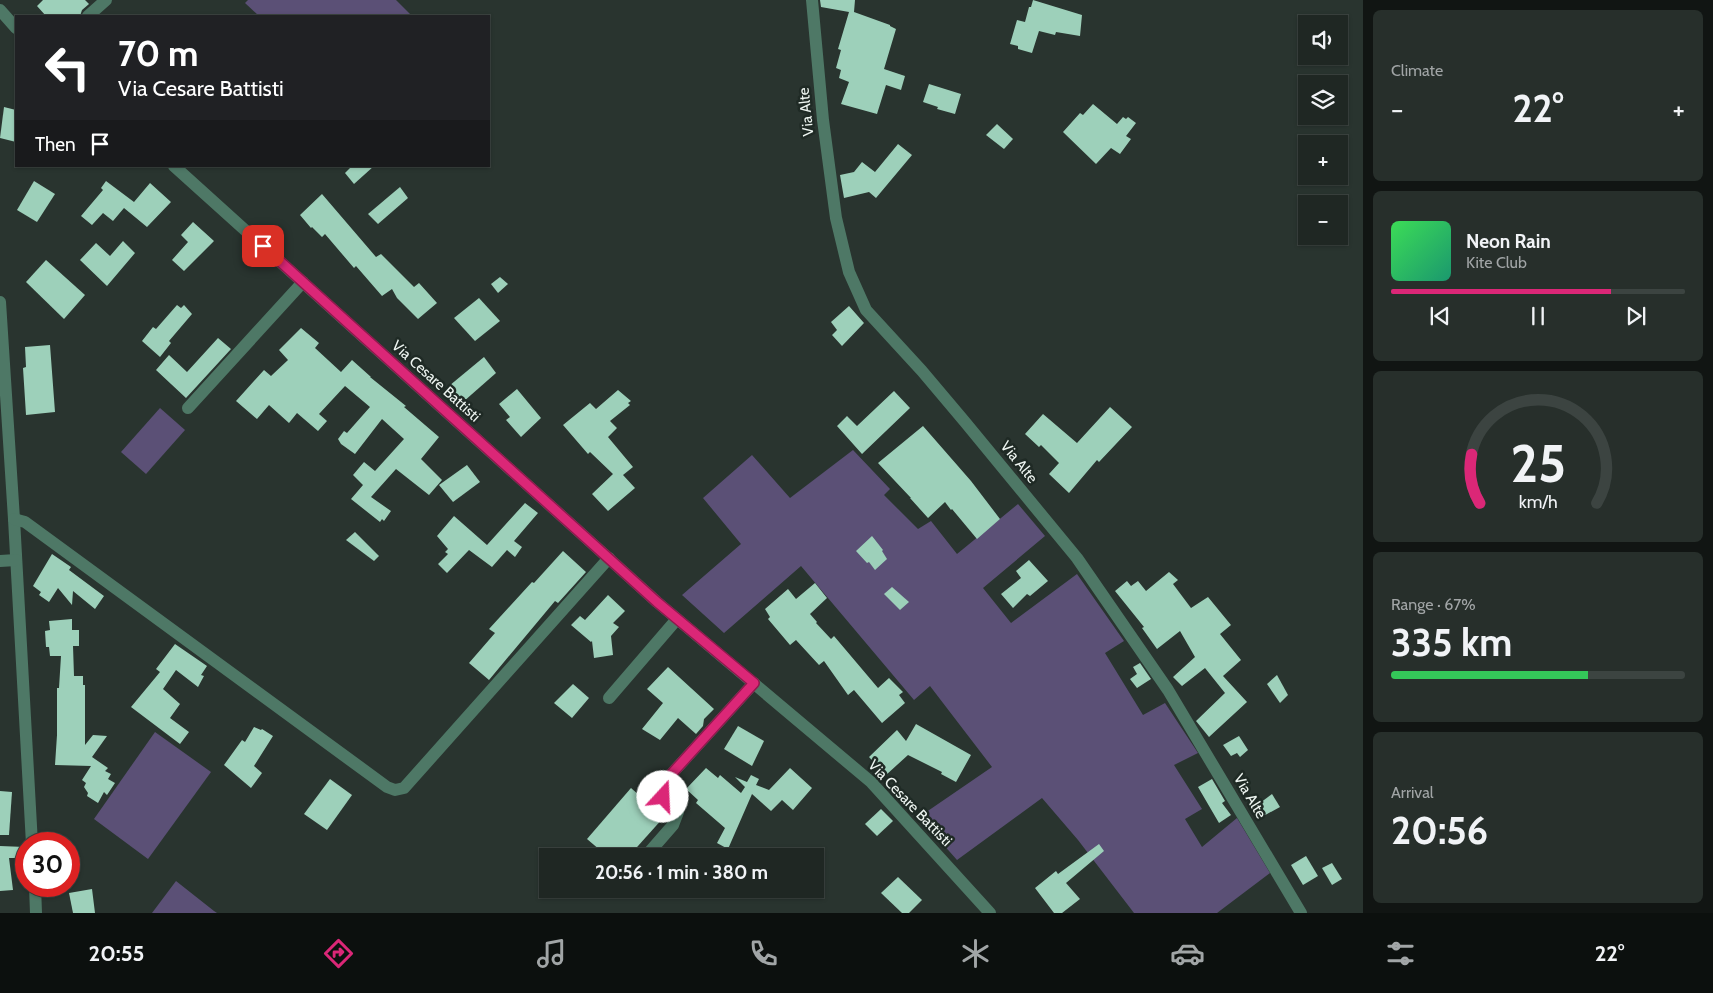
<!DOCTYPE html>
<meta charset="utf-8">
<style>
body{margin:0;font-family:Cabin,sans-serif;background:#272f2b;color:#f1f3f6;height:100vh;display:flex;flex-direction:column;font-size:19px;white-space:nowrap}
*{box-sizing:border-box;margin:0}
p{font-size:16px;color:#a1a5a6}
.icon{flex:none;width:28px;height:28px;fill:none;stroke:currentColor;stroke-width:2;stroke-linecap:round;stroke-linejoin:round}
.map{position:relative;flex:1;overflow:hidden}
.panel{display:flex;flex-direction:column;gap:10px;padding:10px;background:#111513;width:350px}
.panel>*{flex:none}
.hud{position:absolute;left:15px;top:15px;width:475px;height:152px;border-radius:0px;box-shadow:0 1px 4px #0004,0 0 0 1px #3c4441;background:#202124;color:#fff;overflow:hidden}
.fabs{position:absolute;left:1298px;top:15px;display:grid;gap:10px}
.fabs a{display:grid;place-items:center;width:50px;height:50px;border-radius:0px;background:#1f2723;box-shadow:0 1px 4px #0004,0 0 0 1px #3c4441;font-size:25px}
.speed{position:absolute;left:15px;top:832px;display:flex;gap:10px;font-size:25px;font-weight:700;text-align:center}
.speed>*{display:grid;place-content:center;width:65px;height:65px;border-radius:50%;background:#1f2723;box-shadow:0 1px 4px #0004,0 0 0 1px #3c4441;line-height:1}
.speed .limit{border:8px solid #d22;background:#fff;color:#111}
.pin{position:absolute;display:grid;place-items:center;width:42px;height:42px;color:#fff;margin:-21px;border-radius:10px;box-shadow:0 2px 8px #0006}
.me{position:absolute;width:55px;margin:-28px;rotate:20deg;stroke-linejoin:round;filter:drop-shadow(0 0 4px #0008)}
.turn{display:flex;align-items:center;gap:18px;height:105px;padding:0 20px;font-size:22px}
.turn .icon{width:65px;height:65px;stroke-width:2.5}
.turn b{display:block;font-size:35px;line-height:42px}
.then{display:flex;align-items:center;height:48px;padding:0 20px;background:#0003;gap:10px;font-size:19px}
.big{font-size:38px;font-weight:700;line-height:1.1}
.panel .card{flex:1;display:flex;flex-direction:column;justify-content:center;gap:8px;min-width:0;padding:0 18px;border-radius:8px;background:#272f2b}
.panel .dial{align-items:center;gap:0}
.dial svg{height:130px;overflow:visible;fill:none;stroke:#3c4441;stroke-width:7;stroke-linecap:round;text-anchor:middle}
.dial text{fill:#f1f3f6;stroke:none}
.song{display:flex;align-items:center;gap:15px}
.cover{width:60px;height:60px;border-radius:8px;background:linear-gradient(135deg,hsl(130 70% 55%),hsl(160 70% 35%))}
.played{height:5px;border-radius:2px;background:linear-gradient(90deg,#db2777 75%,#3c4441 75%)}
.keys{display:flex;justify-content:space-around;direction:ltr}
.heat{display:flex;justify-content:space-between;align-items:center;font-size:28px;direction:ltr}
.charge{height:8px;border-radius:4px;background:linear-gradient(90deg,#34c759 67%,#3c4441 0)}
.trip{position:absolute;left:539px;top:848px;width:285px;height:50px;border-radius:0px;background:#1f2723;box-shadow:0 1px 4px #0004,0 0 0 1px #3c4441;font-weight:700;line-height:50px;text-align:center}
.menu{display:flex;height:80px;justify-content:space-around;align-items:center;background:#0c100e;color:#a1a5a6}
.menu .icon{width:35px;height:35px}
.menu .on{color:#db2777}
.menu b{font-size:22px;color:#f1f3f6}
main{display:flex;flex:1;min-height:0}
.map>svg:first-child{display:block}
.green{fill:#5b5076}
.building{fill:#9dd0ba}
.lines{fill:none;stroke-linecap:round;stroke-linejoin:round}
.minor{stroke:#4e7866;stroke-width:12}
.route-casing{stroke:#8e194d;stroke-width:12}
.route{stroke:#db2777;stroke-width:9}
.labels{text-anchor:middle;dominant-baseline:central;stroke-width:5;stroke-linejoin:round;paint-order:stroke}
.street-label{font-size:15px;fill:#eef5f1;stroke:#1f2a25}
</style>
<main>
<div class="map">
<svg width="1363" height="913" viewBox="0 0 1363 913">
<rect width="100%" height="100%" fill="#29342f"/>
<g class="green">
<polygon points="248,0 396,0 410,14 408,16 259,16 245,3"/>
<polygon points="160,408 185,430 146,474 121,452"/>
<polygon points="853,450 890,489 884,495 918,529 931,521 957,554 1018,504 1045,536 983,588 1011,623 1077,574 1124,641 1105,653 1143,715 1165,703 1198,753 1174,765 1202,809 1185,819 1202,847 1237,818 1270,873 1217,913 1134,913 1078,840 1042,798 957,860 919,817 992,767 930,686 914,700 801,566 724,633 682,595 741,544 703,498 752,455 790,498"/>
<polygon points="155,732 211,772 148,859 94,819"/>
<polygon points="176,881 214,911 217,913 152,913"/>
</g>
<g class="building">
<polygon points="43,0 85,0 89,4 82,10 80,16 46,16 37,6"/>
<polygon points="820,0 855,0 854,12 890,25 890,26 896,29 884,69 905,76 901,90 886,85 877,114 841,104 849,82 839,78 841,70 836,68 841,50 838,49 849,12 821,7"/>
<polygon points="1033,0 1082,15 1080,36 1056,32 1055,35 1039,31 1032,53 1018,49 1018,46 1010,44 1017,20 1025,22 1029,7 1031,7"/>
<polygon points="929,84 961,94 955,114 937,109 938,107 923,102"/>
<polygon points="1093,104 1117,124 1123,117 1126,119 1128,117 1136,123 1126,136 1131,139 1120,154 1111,148 1096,164 1063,132 1080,113 1083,115"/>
<polygon points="4,107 16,110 16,142 0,138"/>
<polygon points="997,124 1013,139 1004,149 986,135"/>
<polygon points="898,144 912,155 876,198 869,192 844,198 840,175 854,172 862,162 875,172"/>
<polygon points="352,166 374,166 354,184 345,173"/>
<polygon points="34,181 55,194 37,222 17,210"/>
<polygon points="106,181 134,202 150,183 171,202 147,227 124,208 113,221 103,213 92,225 81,216 103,190 101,188"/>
<polygon points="400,187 408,198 378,224 368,214"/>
<polygon points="322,194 376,257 381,254 414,287 419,283 437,303 418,319 397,298 392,289 382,296 356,266 354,268 325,234 322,237 312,227 311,228 300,215"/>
<polygon points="193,222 214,241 184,271 172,260 188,242 181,235"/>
<polygon points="123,241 135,253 107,286 80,260 96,243 110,256"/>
<polygon points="46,260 85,295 64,319 26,282"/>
<polygon points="500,277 508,284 498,293 491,284"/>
<polygon points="479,298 500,321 475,341 454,318"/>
<polygon points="177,305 181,308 184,305 192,314 169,341 171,343 160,357 142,341 153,327 156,329"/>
<polygon points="849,306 864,323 842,346 832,335 837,330 831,322"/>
<polygon points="301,328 319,343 315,348 341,372 352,360 371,377 370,377 406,406 404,407 439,437 421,459 442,480 429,495 396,469 371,497 391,511 384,521 382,519 380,522 351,499 363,485 353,475 364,462 375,471 404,439 382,419 355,454 341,444 338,439 344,431 347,433 370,407 345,386 319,414 327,421 318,431 297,413 289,423 269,405 257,419 236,401 264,370 271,376 288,360 279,350"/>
<polygon points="218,338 231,349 186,398 156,370 169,355 187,372"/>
<polygon points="50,345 55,412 26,415 23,368 26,367 25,347"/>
<polygon points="484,357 496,373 463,402 449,386"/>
<polygon points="517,389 541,418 521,437 506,420 510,417 499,404"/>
<polygon points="618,390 631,401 628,403 630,405 610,421 617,428 608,437 633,467 623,475 635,488 608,511 592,494 613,474 590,452 588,454 563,425 590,403 596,409"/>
<polygon points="894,391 910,408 862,454 837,426 847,416 857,426"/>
<polygon points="1110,407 1132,427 1099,462 1097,460 1069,493 1049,474 1059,463 1041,445 1039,447 1025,434 1043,414 1077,443"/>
<polygon points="923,426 971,481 1000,519 977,539 952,509 951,510 945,502 928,518 910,498 911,498 878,463"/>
<polygon points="467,465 480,482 453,502 439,485"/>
<polygon points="525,503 538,513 514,541 522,547 515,557 507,550 492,567 469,550 447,573 438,564 448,554 445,552 448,549 437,536 454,516 487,545"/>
<polygon points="355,532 379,556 374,561 346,540"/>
<polygon points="872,536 883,550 882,551 887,559 875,570 869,562 867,563 856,551"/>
<polygon points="563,551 586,572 558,603 555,601 489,680 469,663 495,633 489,629 532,582 534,583"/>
<polygon points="52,554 71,567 69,570 104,596 95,609 73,591 72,605 58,588 49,602 39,595 41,592 33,586"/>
<polygon points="1029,560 1048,581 1030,596 1027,594 1013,608 1001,594 1021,578 1016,571"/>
<polygon points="1169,572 1178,580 1173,584 1191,608 1208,597 1231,625 1220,634 1241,660 1223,676 1247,702 1209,737 1196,721 1225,693 1205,668 1182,686 1173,677 1195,657 1180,631 1157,649 1142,628 1144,627 1115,591 1127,581 1131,586 1138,581 1146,591"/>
<polygon points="815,583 827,598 810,614 817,622 816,623 831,639 834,636 878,688 889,678 903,692 899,695 905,703 882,723 854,690 848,695 824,661 819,665 796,640 790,645 768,619 770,617 765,609 788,589 796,599"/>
<polygon points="892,587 909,602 900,610 884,594"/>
<polygon points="608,595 625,611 613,623 619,627 611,636 613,655 594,658 592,641 591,642 571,625 580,616 585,620"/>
<polygon points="72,619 72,630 79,630 79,646 73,646 74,676 83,676 83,685 85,685 85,745 93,735 107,736 92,757 108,768 105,771 111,774 108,779 115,783 107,795 104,792 98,803 87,796 88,793 84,787 86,783 82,780 91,766 55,765 57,735 57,688 59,688 61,656 50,656 49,647 46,647 45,631 50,630 49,621"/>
<polygon points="175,644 207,666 201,675 204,676 198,687 176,670 163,689 180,704 170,718 189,732 180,744 131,707 160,672 156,669"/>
<polygon points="1140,663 1151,679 1137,688 1130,679 1137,674 1133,667"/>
<polygon points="668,667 714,709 704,719 703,726 696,734 678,718 660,740 642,729 663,703 647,689"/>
<polygon points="1277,675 1288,695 1280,703 1267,684"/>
<polygon points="573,684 589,698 572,718 554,703"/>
<polygon points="916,724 971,755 956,782 941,774 942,772 908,755 886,775 869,757 897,730 906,741"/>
<polygon points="738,726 764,741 752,766 724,749"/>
<polygon points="254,727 261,730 262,729 273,736 254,766 262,773 251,788 224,765 242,740 245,742"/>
<polygon points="1239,736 1248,750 1240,757 1237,753 1231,756 1223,745"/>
<polygon points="706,768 718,778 720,775 741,793 745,787 735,777 747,782 751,775 759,779 756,785 769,790 790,768 812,788 793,810 782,800 771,811 752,794 728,849 717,843 725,828 696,803 698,800 686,789"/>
<polygon points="330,779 352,795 327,830 304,814"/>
<polygon points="1212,779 1225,801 1222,803 1231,815 1219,823 1198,787"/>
<polygon points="631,788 664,817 629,856 607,856 587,839"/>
<polygon points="0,791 12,792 9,835 0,835"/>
<polygon points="1272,794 1280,807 1258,819 1252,809"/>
<polygon points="881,809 893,821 877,836 865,824"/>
<polygon points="1099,844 1104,851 1066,883 1080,899 1062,913 1054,913 1035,888 1056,871 1058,874"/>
<polygon points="0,846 25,847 26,849 26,858 9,858 13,890 0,891"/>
<polygon points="1306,856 1318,876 1303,885 1291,865"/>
<polygon points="1332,863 1342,879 1332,885 1322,868"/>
<polygon points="898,877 922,900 909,913 902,913 881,893"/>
<polygon points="92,889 95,913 73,913 69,893"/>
</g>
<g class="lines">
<g class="minor">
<polyline points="812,0 823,120 836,218 849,272 866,310 922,371 965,422 1077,558 1168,690 1301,913"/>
<polyline points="0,10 16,28"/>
<polyline points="88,16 106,0"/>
<polyline points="174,166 657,602 871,782 990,913"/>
<polyline points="0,302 14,519 32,844"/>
<polyline points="188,408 303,282"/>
<polyline points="14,519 25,522 387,787 395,790 404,788 609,558"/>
<polyline points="0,561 16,560"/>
<polyline points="609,698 677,619"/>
<path d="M646,856l27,-31 5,-13c-4,-9 -14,-12 -17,-22l5,-10 88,-97"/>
<polyline points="35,886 36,913"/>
</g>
</g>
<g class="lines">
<g class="route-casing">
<polyline id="route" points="263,246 657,602 754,683 666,780 661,790 663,797"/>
</g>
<use href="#route" class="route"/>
</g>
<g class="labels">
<g class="street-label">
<text transform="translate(806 112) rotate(-96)">Via Alte</text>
<text transform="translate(436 381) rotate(42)">Via Cesare Battisti</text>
<text transform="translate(1019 462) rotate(51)">Via Alte</text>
<text transform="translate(1250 796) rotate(59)">Via Alte</text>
<text transform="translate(910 803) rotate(46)">Via Cesare Battisti</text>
</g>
</g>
</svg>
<div class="fabs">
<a><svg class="icon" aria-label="sound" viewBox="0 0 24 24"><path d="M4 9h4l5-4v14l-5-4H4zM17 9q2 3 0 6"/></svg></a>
<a><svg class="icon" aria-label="layers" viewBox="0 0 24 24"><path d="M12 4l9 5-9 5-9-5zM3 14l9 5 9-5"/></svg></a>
<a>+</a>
<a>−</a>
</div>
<div class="speed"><div class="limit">30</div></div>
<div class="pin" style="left:263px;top:246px;background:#d93025"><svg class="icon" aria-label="arrive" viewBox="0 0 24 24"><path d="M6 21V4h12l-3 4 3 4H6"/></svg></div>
<svg class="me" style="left:663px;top:797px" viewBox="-20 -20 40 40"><circle r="19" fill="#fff"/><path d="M0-13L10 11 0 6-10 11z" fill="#db2777"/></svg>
<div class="trip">20:56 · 1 min · 380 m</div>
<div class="hud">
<div class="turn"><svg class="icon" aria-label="left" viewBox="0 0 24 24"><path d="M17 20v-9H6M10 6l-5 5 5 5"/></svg><div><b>70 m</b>Via Cesare Battisti</div></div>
<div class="then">Then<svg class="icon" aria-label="arrive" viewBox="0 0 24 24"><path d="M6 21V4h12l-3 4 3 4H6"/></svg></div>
</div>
</div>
<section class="panel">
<div class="card"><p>Climate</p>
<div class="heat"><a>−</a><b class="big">22°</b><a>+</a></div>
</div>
<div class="card">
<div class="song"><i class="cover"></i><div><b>Neon Rain</b><p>Kite Club</p></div></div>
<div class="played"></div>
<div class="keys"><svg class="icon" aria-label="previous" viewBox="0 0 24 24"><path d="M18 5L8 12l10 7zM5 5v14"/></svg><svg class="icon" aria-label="pause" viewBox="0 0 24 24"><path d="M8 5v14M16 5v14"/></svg><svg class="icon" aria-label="next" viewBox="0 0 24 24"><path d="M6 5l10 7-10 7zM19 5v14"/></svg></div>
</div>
<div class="card dial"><svg viewBox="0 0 100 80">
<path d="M14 69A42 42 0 1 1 86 69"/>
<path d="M14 69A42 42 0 0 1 9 39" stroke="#db2777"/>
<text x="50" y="56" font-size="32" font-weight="700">25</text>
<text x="50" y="72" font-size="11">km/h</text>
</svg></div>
<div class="card"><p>Range · 67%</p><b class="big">335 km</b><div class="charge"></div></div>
<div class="card"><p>Arrival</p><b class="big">20:56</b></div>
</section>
</main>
<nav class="menu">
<b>20:55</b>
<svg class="icon on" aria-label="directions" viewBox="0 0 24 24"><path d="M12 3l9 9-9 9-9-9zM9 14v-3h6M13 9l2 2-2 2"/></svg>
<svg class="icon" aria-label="music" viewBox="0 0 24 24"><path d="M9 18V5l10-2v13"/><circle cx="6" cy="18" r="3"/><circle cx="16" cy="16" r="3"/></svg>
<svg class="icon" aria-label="phone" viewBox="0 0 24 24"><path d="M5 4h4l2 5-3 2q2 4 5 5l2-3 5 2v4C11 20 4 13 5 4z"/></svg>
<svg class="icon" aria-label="climate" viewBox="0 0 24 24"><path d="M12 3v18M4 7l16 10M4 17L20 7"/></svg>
<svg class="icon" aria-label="car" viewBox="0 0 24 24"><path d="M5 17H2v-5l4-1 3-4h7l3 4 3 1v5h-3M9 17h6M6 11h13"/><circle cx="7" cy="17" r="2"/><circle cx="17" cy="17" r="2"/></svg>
<svg class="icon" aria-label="filters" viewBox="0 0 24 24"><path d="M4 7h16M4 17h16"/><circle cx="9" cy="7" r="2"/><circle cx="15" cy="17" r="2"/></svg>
<b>22°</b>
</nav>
